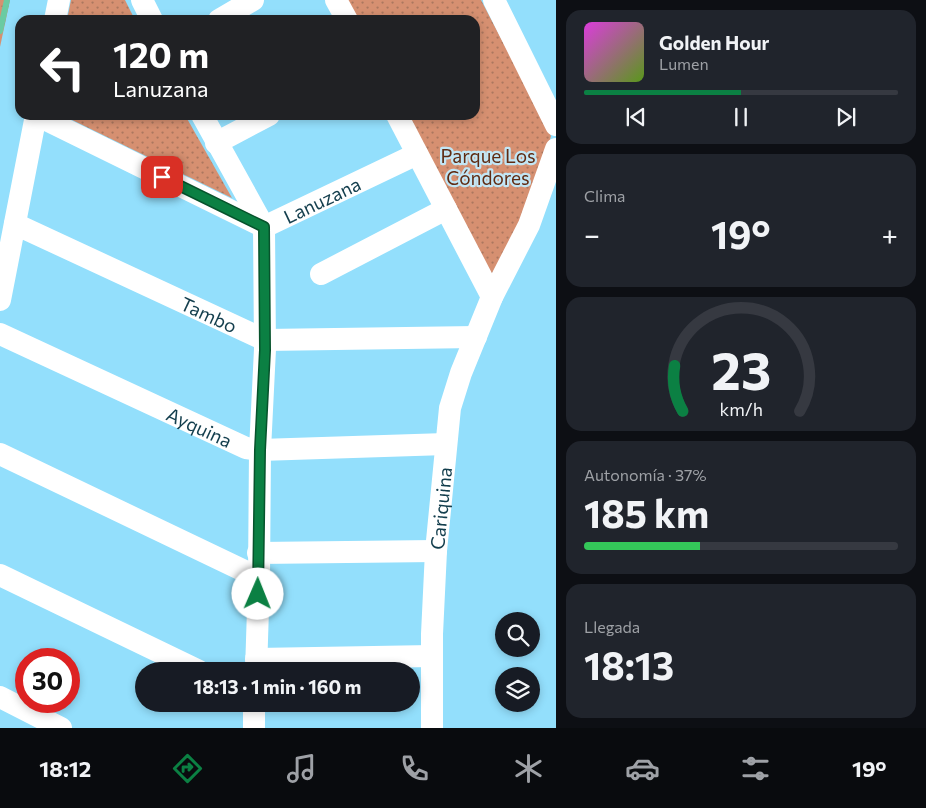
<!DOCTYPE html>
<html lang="es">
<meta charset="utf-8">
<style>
body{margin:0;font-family:Commissioner,sans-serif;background:#20242c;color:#f1f3f6;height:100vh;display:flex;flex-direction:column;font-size:19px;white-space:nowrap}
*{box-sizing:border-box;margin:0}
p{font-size:16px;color:#9ea1a6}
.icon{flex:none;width:28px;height:28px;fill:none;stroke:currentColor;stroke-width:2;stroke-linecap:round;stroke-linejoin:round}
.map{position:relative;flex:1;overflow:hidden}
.panel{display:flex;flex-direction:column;gap:10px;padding:10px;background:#0d0f14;width:370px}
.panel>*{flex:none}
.banner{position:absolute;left:15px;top:15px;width:465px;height:105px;border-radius:15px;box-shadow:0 2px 8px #0003;background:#202124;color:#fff;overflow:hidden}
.tools{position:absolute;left:495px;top:612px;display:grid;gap:10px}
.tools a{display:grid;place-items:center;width:45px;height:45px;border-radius:50%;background:#171b24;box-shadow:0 2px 8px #0003;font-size:25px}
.speed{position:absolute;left:15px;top:648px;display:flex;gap:10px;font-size:25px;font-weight:700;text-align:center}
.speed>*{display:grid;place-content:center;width:65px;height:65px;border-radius:50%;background:#171b24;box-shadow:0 2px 8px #0003;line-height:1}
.speed .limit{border:8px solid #d22;background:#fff;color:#111}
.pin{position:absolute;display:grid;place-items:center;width:42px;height:42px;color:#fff;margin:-21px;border-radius:10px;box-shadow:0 2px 8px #0006}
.me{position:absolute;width:55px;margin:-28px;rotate:1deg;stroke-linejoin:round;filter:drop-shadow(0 0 4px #0008)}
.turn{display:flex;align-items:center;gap:18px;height:105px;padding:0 15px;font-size:22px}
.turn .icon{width:65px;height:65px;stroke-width:2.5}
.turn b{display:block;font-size:35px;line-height:42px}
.big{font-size:38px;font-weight:700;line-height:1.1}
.panel .widget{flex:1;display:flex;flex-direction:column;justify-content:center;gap:8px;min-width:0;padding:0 18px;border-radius:15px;background:#20242c}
.panel .dial{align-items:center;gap:0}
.dial svg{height:130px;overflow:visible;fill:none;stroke:#363941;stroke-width:7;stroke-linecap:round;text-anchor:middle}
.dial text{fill:#f1f3f6;stroke:none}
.song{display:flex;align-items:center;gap:15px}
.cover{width:60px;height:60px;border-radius:8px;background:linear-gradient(135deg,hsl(300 70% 55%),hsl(90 70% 35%))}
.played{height:5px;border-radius:2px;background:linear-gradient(90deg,#0b8043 50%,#363941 50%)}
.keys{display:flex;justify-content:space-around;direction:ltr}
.heat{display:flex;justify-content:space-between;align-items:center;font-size:28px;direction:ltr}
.charge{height:8px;border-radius:4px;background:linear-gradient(90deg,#34c759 37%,#363941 0)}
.trip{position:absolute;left:135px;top:662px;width:285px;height:50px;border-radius:25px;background:#171b24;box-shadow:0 2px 8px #0003;font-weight:700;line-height:50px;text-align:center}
.tab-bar{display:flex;height:80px;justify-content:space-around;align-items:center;background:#090b0e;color:#9ea1a6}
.tab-bar .icon{width:35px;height:35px}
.tab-bar .active{color:#0b8043}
.tab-bar b{font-size:22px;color:#f1f3f6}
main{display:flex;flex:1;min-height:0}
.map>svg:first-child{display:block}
.green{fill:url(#green-dots)}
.wetland{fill:url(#wetland-marsh)}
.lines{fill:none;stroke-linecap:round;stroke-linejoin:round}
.stream{stroke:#6acba3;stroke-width:6}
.minor{stroke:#fff;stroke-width:22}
.route-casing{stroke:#07532c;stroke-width:12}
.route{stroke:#0b8043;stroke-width:9}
.labels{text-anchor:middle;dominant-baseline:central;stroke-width:4.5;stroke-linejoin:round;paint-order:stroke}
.park-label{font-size:19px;fill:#5f2b12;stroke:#c2e6f5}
.street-label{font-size:19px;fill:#133e4d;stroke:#c2e6f5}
</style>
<main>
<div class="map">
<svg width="556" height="728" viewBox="0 0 556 728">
<defs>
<pattern id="green-dots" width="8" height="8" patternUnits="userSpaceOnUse" patternTransform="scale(1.25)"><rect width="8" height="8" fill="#d69071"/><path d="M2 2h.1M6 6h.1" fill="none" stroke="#ac775f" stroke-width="1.8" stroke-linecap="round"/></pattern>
<pattern id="wetland-marsh" width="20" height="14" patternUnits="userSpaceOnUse" patternTransform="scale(1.25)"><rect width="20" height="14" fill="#d69071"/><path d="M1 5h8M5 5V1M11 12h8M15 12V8" fill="none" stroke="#ac775f"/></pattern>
</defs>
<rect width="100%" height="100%" fill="#93dffc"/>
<g class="green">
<polygon points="71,0 125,0 135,20 67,20"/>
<polygon points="341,0 481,0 540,113 551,136 539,177 494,280 400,115 475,115 475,20 351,20"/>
<polygon points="62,115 185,115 232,198"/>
</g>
<polygon class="wetland" points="0,0 10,0 0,47"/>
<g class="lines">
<polyline class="stream" points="0,31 7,0"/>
<g class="minor">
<polyline points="142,0 152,20"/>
<polyline points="336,0 347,20"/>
<polyline points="494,0 556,125"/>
<polyline points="55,20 59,0"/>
<polyline points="219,20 253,0"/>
<path id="s1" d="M36,115l228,112 153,-73"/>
<polyline points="202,115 264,227 265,349 260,450 259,578 256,671"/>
<polyline points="397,115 492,297"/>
<polyline points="216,143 269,115"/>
<path id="s2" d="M15,224l250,116 211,-3"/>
<polyline points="321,274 446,209"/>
<polyline points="0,300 36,115"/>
<path id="s3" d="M0,334l246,114 14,2 186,-6"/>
<polyline points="0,454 259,578"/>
<polyline points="258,553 436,551"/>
<polyline points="0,575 199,671"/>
<polyline points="256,659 432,656"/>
<polyline points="0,697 61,728"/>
<polyline points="254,704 254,728"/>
<path id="s4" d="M432,728v-94l4,-83 14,-143 11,-35 31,-76 37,-72 27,-76"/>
</g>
</g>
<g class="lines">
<g class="route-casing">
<polyline id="route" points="162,177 264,227 265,350 260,450 258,594"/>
</g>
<use href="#route" class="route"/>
</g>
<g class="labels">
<g class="park-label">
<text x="488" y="155">Parque Los<tspan x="488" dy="22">Cóndores</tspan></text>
</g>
<g class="street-label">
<text stroke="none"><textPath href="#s1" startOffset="318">Lanuzana</textPath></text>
<text stroke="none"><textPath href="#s2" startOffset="214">Tambo</textPath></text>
<text stroke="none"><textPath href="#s3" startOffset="220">Ayquina</textPath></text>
<text stroke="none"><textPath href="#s4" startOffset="220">Cariquina</textPath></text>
</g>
</g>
</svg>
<div class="tools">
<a><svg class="icon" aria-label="search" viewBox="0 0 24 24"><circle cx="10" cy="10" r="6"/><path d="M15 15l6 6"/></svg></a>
<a><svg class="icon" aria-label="layers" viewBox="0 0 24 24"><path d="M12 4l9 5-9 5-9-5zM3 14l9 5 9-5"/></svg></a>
</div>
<div class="speed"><div class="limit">30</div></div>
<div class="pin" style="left:162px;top:177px;background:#d93025"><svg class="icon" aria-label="arrive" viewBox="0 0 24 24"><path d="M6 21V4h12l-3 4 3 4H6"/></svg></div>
<svg class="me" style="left:258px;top:594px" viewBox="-20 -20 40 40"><circle r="19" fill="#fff"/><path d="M0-13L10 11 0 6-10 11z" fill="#0b8043"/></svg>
<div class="trip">18:13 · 1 min · 160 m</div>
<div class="banner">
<div class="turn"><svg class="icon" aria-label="left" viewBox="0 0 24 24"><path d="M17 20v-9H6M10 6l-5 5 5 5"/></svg><div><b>120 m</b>Lanuzana</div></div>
</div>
</div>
<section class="panel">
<div class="widget">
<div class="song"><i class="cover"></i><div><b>Golden Hour</b><p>Lumen</p></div></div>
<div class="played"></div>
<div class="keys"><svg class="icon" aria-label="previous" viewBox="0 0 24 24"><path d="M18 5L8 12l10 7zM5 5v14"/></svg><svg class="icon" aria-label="pause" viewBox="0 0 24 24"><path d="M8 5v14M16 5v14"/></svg><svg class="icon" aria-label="next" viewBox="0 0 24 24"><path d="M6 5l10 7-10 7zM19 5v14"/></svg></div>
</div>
<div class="widget"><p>Clima</p>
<div class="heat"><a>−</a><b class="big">19°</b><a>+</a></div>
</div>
<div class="widget dial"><svg viewBox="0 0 100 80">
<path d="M14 69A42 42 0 1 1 86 69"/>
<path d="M14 69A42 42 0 0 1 9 41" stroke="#0b8043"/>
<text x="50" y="56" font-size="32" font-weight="700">23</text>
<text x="50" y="72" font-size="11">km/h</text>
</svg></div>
<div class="widget"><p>Autonomía · 37%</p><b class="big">185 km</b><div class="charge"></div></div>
<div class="widget"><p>Llegada</p><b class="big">18:13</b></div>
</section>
</main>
<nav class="tab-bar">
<b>18:12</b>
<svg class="icon active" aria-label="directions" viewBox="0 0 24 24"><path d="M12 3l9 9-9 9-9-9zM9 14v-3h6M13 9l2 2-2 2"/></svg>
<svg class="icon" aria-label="music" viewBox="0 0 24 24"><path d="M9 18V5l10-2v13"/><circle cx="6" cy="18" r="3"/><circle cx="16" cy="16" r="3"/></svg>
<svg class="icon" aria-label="phone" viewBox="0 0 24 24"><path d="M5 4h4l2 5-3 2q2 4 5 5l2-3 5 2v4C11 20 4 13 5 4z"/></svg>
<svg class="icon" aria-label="climate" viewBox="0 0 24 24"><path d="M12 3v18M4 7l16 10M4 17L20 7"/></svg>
<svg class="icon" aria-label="car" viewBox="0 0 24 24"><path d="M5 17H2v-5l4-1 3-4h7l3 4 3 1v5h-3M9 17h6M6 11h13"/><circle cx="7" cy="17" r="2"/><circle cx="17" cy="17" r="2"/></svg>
<svg class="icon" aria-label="filters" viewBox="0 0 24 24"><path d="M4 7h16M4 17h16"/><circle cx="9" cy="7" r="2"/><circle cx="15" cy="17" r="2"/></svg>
<b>19°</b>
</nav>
